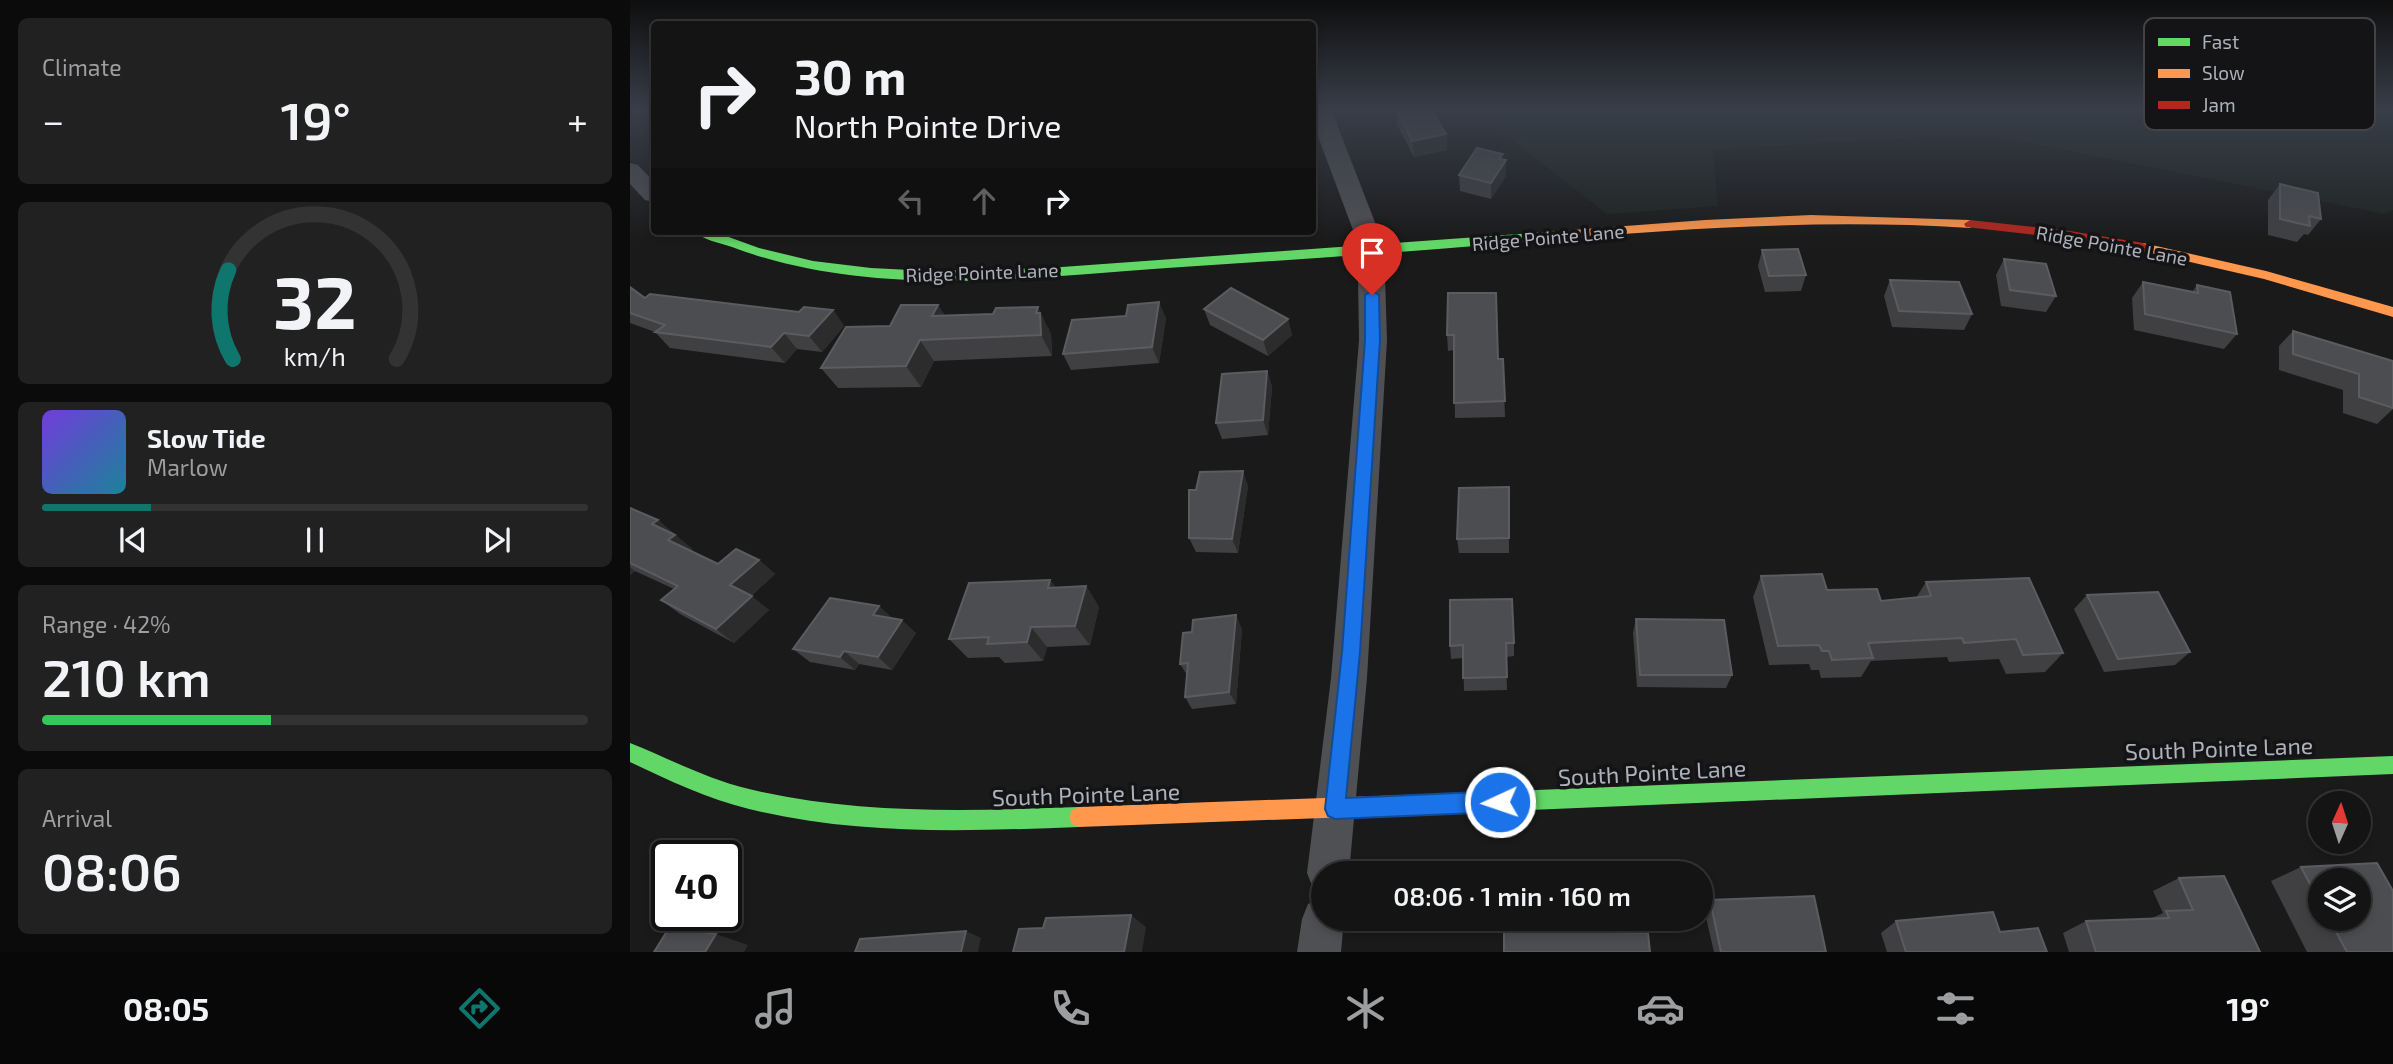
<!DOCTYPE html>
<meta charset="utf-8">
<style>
body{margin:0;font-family:"Exo 2",sans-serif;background:#212122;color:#f1f3f6;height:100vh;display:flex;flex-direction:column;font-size:26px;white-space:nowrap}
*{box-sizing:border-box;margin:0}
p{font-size:23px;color:#9d9ea0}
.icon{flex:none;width:38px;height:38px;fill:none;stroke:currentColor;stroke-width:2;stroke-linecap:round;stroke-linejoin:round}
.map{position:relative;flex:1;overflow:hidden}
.drawer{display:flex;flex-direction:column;gap:18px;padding:18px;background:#0b0b0b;width:630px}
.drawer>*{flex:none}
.hud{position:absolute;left:21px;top:21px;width:665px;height:214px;border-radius:7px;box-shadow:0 4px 10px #0003,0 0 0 2px #333334;background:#141414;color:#f1f3f6;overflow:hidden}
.needle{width:46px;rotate:3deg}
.controls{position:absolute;left:1678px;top:791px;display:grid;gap:14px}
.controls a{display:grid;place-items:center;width:63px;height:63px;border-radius:50%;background:#141414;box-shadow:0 4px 10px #0003,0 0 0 2px #333334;font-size:35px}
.speed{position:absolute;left:21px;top:840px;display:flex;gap:14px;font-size:35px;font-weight:700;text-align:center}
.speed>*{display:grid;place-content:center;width:91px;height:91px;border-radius:50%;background:#141414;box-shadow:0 4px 10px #0003,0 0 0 2px #333334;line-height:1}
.speed .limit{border:4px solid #111;border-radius:10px;background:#fff;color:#111}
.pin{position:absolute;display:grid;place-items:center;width:60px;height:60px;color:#fff;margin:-72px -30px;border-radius:50% 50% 50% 0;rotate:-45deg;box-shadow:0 0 7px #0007}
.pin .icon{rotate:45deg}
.me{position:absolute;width:77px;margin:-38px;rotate:267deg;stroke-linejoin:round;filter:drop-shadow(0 0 5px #0008)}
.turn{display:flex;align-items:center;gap:24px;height:147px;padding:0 28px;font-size:32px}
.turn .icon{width:91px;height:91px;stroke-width:2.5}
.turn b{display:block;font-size:49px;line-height:60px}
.lanes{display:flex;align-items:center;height:66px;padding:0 28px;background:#0003;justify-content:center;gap:35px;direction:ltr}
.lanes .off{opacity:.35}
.big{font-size:52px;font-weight:600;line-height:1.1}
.drawer .widget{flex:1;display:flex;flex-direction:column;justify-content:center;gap:10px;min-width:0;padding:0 24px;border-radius:10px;background:#212122}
.drawer .dial{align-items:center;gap:0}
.dial svg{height:182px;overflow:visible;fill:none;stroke:#333334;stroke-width:7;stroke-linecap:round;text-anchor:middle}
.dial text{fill:#f1f3f6;stroke:none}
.song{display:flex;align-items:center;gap:21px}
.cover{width:84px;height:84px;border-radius:10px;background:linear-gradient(135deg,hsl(260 70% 55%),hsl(190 70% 35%))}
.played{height:7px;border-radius:4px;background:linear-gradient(90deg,#0f766e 20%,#333334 20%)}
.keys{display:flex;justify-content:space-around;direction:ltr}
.heat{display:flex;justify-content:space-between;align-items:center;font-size:38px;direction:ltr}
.charge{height:10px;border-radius:5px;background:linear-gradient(90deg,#34c759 42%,#333334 0)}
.trip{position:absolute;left:681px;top:861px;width:402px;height:70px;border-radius:35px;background:#141414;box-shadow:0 4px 10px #0003,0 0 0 2px #333334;font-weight:600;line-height:70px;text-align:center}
.dock{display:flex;height:112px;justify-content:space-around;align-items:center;background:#080808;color:#9d9ea0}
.dock .icon{width:49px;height:49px}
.dock .active{color:#0f766e}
.dock b{font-size:32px;color:#f1f3f6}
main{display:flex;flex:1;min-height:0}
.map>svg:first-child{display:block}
.green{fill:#1e241f}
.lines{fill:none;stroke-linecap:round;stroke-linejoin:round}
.street{fill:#4f5053;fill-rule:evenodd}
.fast{fill:#63d668;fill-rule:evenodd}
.slow{fill:#ff974d;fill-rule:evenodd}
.jam{fill:#b3261e;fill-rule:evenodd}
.wall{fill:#404043;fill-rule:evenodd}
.shaded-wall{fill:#2c2c2d}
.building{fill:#4c4d50;stroke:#5b5c60;stroke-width:2}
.route{fill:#1a73e8;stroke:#114b97;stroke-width:2}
.labels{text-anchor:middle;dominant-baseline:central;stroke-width:7;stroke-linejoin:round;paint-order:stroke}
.street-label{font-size:19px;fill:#adb1ba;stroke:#141416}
.near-street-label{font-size:23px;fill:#adb1ba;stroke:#141416}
.key{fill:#141416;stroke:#424347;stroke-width:2}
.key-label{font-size:19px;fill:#adb1ba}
</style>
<main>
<section class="drawer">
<div class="widget"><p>Climate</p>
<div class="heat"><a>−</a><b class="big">19°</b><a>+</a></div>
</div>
<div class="widget dial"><svg viewBox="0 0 100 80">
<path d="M14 69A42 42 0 1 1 86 69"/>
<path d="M14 69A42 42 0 0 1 12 30" stroke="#0f766e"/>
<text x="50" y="56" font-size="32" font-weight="700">32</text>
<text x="50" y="72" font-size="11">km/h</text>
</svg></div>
<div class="widget">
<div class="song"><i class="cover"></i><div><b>Slow Tide</b><p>Marlow</p></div></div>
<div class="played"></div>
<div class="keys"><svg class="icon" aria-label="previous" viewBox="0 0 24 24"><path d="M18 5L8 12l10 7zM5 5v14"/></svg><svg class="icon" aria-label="pause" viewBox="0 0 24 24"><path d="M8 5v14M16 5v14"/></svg><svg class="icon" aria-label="next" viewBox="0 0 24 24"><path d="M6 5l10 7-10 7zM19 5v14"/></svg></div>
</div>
<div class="widget"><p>Range · 42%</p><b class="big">210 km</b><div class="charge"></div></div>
<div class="widget"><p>Arrival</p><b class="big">08:06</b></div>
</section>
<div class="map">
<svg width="1763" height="952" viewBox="0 0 1763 952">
<rect width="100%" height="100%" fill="#1a1a1a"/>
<polygon class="green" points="842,109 1763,109 1763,210 1755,214 1350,133 1083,150 1088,206 977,214"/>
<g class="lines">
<g class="street">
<polygon points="682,109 701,109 748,230 755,277 757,340 737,678 719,873 693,873 693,892 683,888 677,873 701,678 729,340 728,277 723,230 683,123"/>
<polygon points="0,163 8,165 24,182 24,202 15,200 0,184"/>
<polygon points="693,898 693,919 714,919 711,952 667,952 672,919 678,904"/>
</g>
<g class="fast">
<path d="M64,231h18l47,17 54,13 58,7 59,3 118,-3 498,-36 6,4 -6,4c-126,11 -253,20 -379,28 -144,10 -297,31 -435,-21 -12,-4 -29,-7 -38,-16z"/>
<path d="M0,743c40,16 77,36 119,46 108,26 220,22 330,18l7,3 3,7 -3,7 -7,3c-110,4 -222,9 -330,-18 -41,-10 -81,-29 -119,-47z"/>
<polygon points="1763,756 1763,774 828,813 821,810 818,803 821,796 828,793"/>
</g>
<g class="slow">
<path d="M1181,215l159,5 6,4 -6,4c-142,-9 -282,0 -424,12l-6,-4 6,-4 159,-12z"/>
<polygon points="1513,243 1636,271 1763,307 1763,317 1634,279 1508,250 1508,244"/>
<polygon points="828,793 835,796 838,803 835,810 828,813 449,827 442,824 439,817 442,810 449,807"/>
</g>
<polygon class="jam" points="1340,220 1440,231 1513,243 1519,247 1513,251 1440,239 1336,227 1334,224"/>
</g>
<g class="wall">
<polygon points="766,109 816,134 817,150 784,157 767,125"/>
<polygon points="873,154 873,159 876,160 876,176 861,199 830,191 829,175"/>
<polygon points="1650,184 1691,219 1678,235 1674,234 1667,242 1638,235 1638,200"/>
<polygon points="1132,250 1176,275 1171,291 1135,292 1128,266"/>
<polygon points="1374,259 1426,296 1416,312 1371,306 1366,275"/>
<polygon points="1260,280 1342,314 1334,330 1262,327 1254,296"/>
<polygon points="1513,282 1562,292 1567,285 1607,334 1594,349 1504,330 1502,298"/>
<polygon points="0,287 15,298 169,312 203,310 214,326 192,352 167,349 155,363 40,348 25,332 0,323"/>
<polygon points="866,293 868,359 873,359 875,417 825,418 824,350 818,351 817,335"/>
<polygon points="308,305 315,316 363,314 419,328 418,329 421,334 422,356 304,361 291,387 208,388 191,368 260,326"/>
<polygon points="574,309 658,319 662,335 638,356 580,325"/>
<polygon points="536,318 529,363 441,370 433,354"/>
<polygon points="1663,331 1763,361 1763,409 1747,424 1713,413 1713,390 1649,370 1649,346"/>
<polygon points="637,371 642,387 638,435 592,439 586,423"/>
<polygon points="618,486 608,553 566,552 559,538"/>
<polygon points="879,487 879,553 829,553 827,539"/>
<polygon points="0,508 28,520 62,549 60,551 88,564 129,560 145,574 121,596 139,610 104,643 50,614 31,600 44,589 5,571 0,575"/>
<polygon points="1131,576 1251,601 1286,598 1296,582 1433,653 1415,672 1376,674 1369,659 1319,662 1317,657 1241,661 1231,677 1191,678 1189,670 1181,670 1179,664 1139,665 1123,597"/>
<polygon points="420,580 426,588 456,586 469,607 460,645 417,647 413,661 375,663 369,657 338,658 319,639"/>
<polygon points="1457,595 1560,652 1545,665 1474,672 1444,609"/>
<polygon points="249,606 262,618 286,633 262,670 229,664 225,670 180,662 163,649"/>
<polygon points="1006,619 1102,675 1096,688 1007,687 1003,633"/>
<polygon points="612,629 606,704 562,709 555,697 557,675 550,664 562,632"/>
<polygon points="884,643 884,656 876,657 877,690 834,691 833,658 821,659 820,646"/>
<path d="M1747,863l16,28v61h-86l-36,-71 30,-14zM1690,880h39v39h-39z"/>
<polygon points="1549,878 1630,952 1439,952 1433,933 1456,921 1520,919 1533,913 1523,891"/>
<polygon points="1080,900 1196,952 1084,952 1074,909"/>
<polygon points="1266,921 1370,932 1417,952 1257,952 1251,933"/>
</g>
<g class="shaded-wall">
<polygon points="816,134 817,150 784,157 782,141"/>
<polygon points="873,154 873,165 876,160 876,176 861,199 861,183 869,159"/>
<polygon points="529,302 536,318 529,363 522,347"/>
<polygon points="308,305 321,326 302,316"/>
<polygon points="408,307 421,334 422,356 411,335 406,313"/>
<polygon points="203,310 214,326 192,352 179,336"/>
<polygon points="658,319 662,335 638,356 633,340"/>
<polygon points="154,333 167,349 155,363 141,347"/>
<polygon points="290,340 304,361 291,387 276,366"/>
<polygon points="637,371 642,387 638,435 633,420"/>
<polygon points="613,471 618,486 608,553 602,539"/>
<polygon points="28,520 62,549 56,555 38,540 22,524"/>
<polygon points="129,560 145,574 117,599 100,585"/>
<polygon points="0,567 5,571 0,575"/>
<polygon points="420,580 435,601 418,588"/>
<polygon points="456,586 469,607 460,645 445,626"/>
<polygon points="122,596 139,610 104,643 86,629"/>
<polygon points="249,606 263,619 243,615"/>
<polygon points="606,615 612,629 606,704 599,692"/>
<polygon points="272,620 286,633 262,670 248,657"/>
<polygon points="401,627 417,647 413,661 397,642"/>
<polygon points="214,651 229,664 225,670 210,657"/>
<polygon points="501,915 516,927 512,952 494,952"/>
<polygon points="336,931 351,938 348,952 331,952"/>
<polygon points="86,934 118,945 114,952 75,952"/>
</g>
<g class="building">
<polygon points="766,109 801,109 816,134 782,141"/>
<polygon points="847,148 873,154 869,159 876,160 861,183 829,175"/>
<polygon points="1650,184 1688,193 1691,219 1679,216 1680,226 1650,219"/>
<polygon points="1168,249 1176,275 1139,276 1132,250"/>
<polygon points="1374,259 1416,264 1426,296 1380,290"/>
<polygon points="1260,280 1329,282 1342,314 1269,311"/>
<polygon points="1513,282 1568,293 1567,285 1600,292 1607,334 1515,314"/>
<polygon points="0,287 15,298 20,294 169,312 174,307 203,310 179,336 154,333 141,347 25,332 35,325 0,313"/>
<polygon points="601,288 658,319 633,340 574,309"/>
<polygon points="818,293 866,293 868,359 873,359 875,401 824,403 824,335 817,335"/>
<polygon points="529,302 522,347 433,354 442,320 496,316 498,305"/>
<polygon points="271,305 308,305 302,316 363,314 366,308 408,307 406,313 410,313 411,335 290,340 276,366 191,368 216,327 260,326"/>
<polygon points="1663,331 1763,361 1763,408 1729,397 1729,374 1663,354"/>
<polygon points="637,371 633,420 586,423 592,374"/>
<polygon points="613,471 602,539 559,538 559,490 566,490 570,472"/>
<polygon points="879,487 879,538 827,539 829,488"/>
<polygon points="0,508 28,520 22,524 45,535 38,540 88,564 106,549 129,560 100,585 122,596 86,629 31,600 48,586 0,563"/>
<polygon points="1192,574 1197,590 1247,589 1251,601 1301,596 1296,582 1399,578 1433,653 1393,655 1386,639 1334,643 1332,638 1238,643 1243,658 1202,660 1199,651 1192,651 1189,645 1148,646 1131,576"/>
<polygon points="420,580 418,588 456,586 445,626 401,627 397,642 357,644 359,637 319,639 339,583"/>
<polygon points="1528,592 1560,652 1488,659 1457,595"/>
<polygon points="200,598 249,606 243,615 272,620 248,657 214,651 210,657 163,649"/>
<polygon points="882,599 884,643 876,643 877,677 833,678 833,645 820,646 820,600"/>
<polygon points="606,615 599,692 555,697 558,663 550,664 553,633 562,632 563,620"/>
<polygon points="1006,619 1094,620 1102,675 1010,675"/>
<polygon points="1747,863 1763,891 1763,952 1717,952 1699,919 1729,919 1729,880 1690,880 1690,903 1671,867"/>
<polygon points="1594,876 1630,952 1466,952 1456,921 1539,918 1536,911 1563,910 1549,878"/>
<polygon points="1184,896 1196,952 1091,952 1080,900"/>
<polygon points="1363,912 1370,932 1408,928 1417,952 1276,952 1266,921"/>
<polygon points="501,915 494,952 383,952 389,929 413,928 416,918"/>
<polygon points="874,919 927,920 927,919 965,919 965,922 979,922 980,932 1018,933 1020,952 874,952"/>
<polygon points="39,928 86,934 75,952 24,952"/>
<polygon points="336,931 331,952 225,952 230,939"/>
</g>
<linearGradient id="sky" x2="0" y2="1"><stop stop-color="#0e0e0e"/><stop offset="0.45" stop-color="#383e49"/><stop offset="1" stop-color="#383e49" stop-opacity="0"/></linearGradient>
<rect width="1763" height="242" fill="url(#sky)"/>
<polygon class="route" points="742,291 749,295 750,340 730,652 716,798 870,791 878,794 881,802 878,809 870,812 705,819 698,816 695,809 712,652 735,340 735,295"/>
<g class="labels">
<g class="street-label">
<text transform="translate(918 237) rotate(-5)">Ridge Pointe Lane</text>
<text transform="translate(1482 245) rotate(10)">Ridge Pointe Lane</text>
<text transform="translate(352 272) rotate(-2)">Ridge Pointe Lane</text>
</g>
<g class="near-street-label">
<text transform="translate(1589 748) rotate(-2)">South Pointe Lane</text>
<text transform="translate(1022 772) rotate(-3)">South Pointe Lane</text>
<text transform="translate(456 794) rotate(-2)">South Pointe Lane</text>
</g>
</g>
<rect x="1514" y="18" width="231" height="112" rx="10" class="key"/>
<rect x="1528" y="38" width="32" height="8" fill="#63d668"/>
<rect x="1528" y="69" width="32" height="9" fill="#ff974d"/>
<rect x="1528" y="101" width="32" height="8" fill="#b3261e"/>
<g class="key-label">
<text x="1572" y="49">Fast</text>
<text x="1572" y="80">Slow</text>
<text x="1572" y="112">Jam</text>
</g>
</svg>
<div class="controls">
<a><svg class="needle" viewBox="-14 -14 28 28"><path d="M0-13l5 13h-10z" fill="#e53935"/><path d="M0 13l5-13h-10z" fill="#9d9ea0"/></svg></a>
<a><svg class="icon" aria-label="layers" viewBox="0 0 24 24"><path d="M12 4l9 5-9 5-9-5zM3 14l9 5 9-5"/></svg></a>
</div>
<div class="speed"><div class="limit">40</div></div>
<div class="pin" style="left:742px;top:295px;background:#d93025"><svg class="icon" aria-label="arrive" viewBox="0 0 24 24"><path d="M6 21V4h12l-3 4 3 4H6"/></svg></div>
<svg class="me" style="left:870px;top:802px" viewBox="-20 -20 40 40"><circle r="17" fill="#1a73e8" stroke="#fff" stroke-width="3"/><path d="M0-11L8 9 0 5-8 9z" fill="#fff"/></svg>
<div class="trip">08:06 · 1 min · 160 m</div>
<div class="hud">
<div class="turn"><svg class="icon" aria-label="right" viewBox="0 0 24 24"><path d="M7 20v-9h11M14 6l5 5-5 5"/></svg><div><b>30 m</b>North Pointe Drive</div></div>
<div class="lanes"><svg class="icon off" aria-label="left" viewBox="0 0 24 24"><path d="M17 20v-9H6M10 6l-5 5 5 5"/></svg><svg class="icon off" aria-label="ahead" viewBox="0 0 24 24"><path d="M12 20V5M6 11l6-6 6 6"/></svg><svg class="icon" aria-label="right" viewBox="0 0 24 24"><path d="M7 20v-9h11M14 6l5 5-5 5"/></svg></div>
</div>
</div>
</main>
<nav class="dock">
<b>08:05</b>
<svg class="icon active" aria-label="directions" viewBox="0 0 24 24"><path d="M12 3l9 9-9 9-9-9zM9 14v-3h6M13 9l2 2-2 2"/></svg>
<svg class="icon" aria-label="music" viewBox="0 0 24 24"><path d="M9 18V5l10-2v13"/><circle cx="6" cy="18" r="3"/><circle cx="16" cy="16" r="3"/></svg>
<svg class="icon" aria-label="phone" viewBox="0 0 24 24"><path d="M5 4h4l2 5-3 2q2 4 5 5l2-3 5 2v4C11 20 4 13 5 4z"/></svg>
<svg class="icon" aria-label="climate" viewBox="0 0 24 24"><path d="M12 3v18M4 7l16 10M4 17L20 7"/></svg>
<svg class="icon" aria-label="car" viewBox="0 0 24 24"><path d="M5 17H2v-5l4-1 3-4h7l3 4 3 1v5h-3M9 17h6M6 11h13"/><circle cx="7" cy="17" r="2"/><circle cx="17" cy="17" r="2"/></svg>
<svg class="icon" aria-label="filters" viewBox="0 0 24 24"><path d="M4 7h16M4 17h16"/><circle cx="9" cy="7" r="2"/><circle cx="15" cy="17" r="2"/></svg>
<b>19°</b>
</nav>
